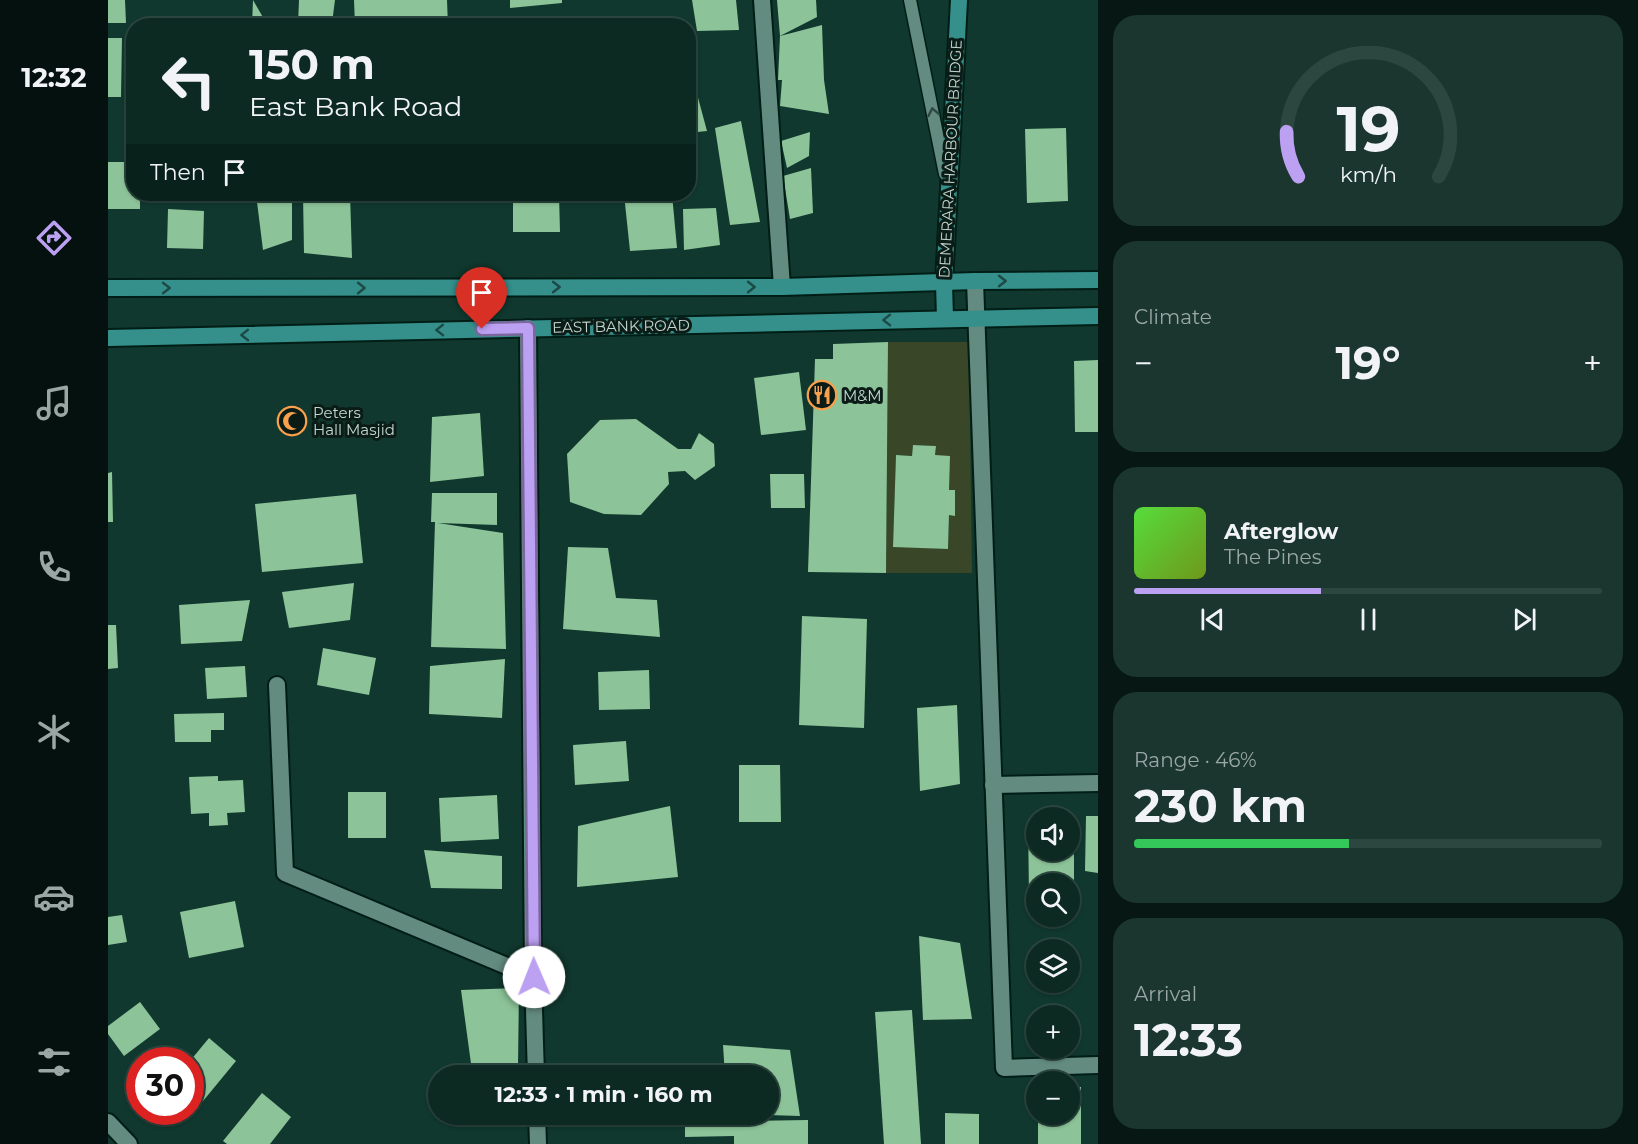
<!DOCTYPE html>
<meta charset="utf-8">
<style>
body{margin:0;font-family:Montserrat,sans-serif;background:#1a362f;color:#f1f3f6;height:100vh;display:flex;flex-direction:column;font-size:22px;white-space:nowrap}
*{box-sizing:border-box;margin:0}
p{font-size:20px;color:#9aa7a5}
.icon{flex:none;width:33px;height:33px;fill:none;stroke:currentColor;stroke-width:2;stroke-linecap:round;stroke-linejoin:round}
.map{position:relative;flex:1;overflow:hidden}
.side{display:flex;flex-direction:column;gap:15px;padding:15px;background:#071713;width:540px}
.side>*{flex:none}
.hud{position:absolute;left:18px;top:18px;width:570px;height:183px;border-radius:24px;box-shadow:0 2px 4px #0004,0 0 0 2px #2c4640;background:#0c2a22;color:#f1f3f6;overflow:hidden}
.controls{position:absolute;left:918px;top:807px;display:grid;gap:12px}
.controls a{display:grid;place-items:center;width:54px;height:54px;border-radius:50%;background:#0c2a22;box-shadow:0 2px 4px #0004,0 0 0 2px #2c4640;font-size:30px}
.speed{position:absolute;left:18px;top:1047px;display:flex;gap:12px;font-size:30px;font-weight:700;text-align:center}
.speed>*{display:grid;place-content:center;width:78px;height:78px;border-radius:50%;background:#0c2a22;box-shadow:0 2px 4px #0004,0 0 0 2px #2c4640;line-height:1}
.speed .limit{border:9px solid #d22;background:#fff;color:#111}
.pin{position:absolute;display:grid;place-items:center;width:51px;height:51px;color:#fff;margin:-62px -26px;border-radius:50% 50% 50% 0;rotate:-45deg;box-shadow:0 0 6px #0007}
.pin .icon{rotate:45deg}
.me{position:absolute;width:66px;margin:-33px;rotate:359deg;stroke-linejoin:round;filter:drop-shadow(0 0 4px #0008)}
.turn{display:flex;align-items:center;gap:21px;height:126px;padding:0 24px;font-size:27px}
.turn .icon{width:78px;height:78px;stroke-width:2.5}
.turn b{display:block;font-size:42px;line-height:51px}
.then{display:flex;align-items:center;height:57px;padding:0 24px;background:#0003;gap:12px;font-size:22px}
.big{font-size:45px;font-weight:700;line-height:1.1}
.side .widget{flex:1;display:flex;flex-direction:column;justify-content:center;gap:9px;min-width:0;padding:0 21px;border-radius:24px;background:#1a362f}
.side .dial{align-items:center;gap:0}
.dial svg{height:156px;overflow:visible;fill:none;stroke:#2c4640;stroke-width:7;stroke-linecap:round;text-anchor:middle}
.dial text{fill:#f1f3f6;stroke:none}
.song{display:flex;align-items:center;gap:18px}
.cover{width:72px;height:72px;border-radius:9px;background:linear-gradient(135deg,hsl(110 70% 55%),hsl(80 70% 35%))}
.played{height:6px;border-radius:3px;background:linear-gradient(90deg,#bca0f2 40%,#2c4640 40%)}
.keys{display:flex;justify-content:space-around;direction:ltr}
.heat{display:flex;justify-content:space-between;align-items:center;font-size:33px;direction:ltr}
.charge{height:9px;border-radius:4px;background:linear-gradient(90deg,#34c759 46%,#2c4640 0)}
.trip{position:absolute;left:320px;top:1065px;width:351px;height:60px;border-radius:30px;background:#0c2a22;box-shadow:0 2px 4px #0004,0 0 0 2px #2c4640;font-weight:700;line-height:60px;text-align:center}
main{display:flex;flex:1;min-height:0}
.menu{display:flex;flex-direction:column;width:108px;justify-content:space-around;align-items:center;background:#05110e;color:#9aa7a5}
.menu .icon{width:42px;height:42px}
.menu .active{color:#bca0f2}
.menu b{font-size:27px;color:#f1f3f6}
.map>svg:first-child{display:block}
.green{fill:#394728;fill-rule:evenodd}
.building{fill:#8cc398}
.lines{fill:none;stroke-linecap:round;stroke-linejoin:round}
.service-casing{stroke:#011e16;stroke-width:15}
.minor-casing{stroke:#011e16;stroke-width:20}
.tertiary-casing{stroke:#011e16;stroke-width:20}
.primary-casing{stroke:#011e16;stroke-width:20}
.service{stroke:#638b7f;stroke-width:12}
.minor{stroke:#638b7f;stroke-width:16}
.tertiary{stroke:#638b7f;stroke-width:16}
.primary{stroke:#35908c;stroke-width:16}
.oneway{stroke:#2e4841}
.oneway2{stroke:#1c4a46}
.route-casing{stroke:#7a689d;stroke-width:15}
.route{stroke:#bca0f2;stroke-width:10}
.labels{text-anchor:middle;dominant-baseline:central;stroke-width:6;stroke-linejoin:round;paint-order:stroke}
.street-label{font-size:15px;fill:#c2d7d0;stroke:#0b1c17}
.poi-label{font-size:15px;fill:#c2d7d0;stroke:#0b1c17;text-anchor:start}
</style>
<main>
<nav class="menu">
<b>12:32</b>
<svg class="icon active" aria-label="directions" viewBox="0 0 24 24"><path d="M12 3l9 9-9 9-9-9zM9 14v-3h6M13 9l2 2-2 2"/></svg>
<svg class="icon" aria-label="music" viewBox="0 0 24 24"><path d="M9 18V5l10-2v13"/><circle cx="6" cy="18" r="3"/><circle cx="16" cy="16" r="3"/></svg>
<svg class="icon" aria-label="phone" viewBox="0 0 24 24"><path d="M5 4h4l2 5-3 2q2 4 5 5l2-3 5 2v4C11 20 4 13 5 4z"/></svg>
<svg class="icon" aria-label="climate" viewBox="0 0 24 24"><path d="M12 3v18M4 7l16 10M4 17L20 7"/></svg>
<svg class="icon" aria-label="car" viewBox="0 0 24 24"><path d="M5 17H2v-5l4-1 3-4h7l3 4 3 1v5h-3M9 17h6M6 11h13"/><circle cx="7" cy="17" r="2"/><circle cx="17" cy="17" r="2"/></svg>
<svg class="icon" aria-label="filters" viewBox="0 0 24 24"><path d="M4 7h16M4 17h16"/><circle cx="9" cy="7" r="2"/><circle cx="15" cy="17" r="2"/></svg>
</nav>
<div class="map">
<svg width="990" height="1144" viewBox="0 0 990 1144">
<rect width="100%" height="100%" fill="#10382e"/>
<path class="green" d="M780,342h81l3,231h-86zM805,445l23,1 -1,9 14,35h6v25h-6l-1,34 -55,-3 3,-91 16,1z"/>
<g class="building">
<polygon points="0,0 17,0 18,23 0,23"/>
<polygon points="145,0 160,26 144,26"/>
<polygon points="191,0 227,0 224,23 190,25"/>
<polygon points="246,0 339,0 340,26 247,26"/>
<polygon points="402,0 454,0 454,3 402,8"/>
<polygon points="584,0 628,0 631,30 589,31"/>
<polygon points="669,0 708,0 709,17 672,36"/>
<polygon points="714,25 716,80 721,114 672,106 674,80 670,80 672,36"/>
<polygon points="0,38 14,38 13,97 0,97"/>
<polygon points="589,94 599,131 580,133 580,95"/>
<polygon points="633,121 652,222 622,225 607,128"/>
<polygon points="958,128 960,201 919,203 917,129"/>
<polygon points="702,132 701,156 679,168 673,141"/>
<polygon points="0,162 26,162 26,194 32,194 32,209 0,209"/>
<polygon points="703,168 705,213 682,219 675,176"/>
<polygon points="148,194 184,194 184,240 155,250"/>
<polygon points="195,194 242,194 244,258 196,253"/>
<polygon points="405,194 451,194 452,232 405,232"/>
<polygon points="516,194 564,194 569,248 522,251"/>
<polygon points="608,208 612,245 576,250 575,209"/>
<polygon points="60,209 96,211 95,249 59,248"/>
<polygon points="780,342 778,573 700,572 707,359 725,359 725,344"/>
<polygon points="990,360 990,432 967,432 966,361"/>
<polygon points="691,372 698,430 653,435 646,378"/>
<polygon points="372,413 376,476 322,482 324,417"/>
<polygon points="528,419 570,449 583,449 591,433 606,444 607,466 587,480 577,471 560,472 561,484 533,515 496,514 462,502 459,454 492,420"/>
<polygon points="805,445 828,446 827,455 842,456 841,490 847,490 847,516 841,515 840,549 785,547 788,455 804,456"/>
<polygon points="4,472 5,522 0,522 0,473"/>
<polygon points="662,474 696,474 697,508 663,508"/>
<polygon points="324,493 389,493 389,525 330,523 395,533 398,649 323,647 327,522 323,522"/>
<polygon points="248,494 255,563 154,572 147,504"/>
<polygon points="460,547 500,548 508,598 549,600 552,637 455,629"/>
<polygon points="246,583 242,620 181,628 174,592"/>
<polygon points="142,600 134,641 73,644 71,605"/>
<polygon points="694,616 759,619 756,728 691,725"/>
<polygon points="0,625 8,625 10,668 0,669"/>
<polygon points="215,648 268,658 261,695 209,685"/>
<polygon points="397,659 394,718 321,714 322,666"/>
<polygon points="137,666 139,697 99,699 97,668"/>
<polygon points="541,670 542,709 491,710 490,672"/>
<polygon points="849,705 852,784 812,791 809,708"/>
<polygon points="116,713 116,730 103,730 103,742 67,742 66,714"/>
<polygon points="518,741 521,781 467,785 465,745"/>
<polygon points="631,765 672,765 673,822 631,822"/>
<polygon points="110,776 110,781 135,780 137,812 119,813 120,825 101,826 101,813 83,814 81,777"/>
<rect x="240" y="792" width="38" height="46"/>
<polygon points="389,795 391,839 333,842 331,798"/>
<polygon points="562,806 570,877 469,887 470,826"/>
<polygon points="978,816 990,816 990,873 977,871"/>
<polygon points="962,817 966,817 966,896 962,896 962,884 928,884 928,898 921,898 920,819 928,818 928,850 962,850"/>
<polygon points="316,850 394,856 394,889 323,888"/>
<polygon points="127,901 136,947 81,958 72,912"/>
<polygon points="14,915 19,942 0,945 0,917"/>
<polygon points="811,936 852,943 864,1019 815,1020"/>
<polygon points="411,988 410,1067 364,1071 353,990"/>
<polygon points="32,1002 52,1029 16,1056 0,1034 0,1026"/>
<polygon points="804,1010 813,1144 776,1144 767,1012"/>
<polygon points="101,1038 128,1061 86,1112 82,1109 82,1061"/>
<polygon points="615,1045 682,1050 692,1116 660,1115 660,1076 617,1076"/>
<polygon points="962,1087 973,1087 973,1144 930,1144 930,1114 962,1114"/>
<polygon points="154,1093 183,1117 162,1144 119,1144 115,1141"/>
<polygon points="837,1113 871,1114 871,1144 837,1144"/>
<polygon points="577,1114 641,1114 641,1121 700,1120 700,1144 626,1144 626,1136 577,1137"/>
</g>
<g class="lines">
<g class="service-casing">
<polyline id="service" points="802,0 837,174"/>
</g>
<g class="minor-casing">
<g id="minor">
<polyline points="654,0 674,287"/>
<polyline points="867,281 896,1068 990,1065"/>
<polyline points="420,328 425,977 428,1076"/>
<polyline points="169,685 177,873 425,977"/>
<polyline points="885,785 990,783"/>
<polyline points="429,1114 430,1144"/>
</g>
</g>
<g class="tertiary-casing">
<polyline id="tertiary" points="0,1122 21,1144"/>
</g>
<g class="primary-casing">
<g id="primary">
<polyline points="0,288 674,287 867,281 990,280"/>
<polyline points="837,318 836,283 851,0"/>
<polyline points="0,338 990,316"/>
</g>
</g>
<use href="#service" class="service"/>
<use href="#minor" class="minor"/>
<use href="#tertiary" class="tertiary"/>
<use href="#primary" class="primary"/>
</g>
<defs><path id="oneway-chevron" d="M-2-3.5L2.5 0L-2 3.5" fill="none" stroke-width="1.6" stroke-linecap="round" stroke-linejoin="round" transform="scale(1.5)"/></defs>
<use class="oneway" href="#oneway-chevron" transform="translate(825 112) rotate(-101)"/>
<g class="oneway2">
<use href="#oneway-chevron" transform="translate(894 281)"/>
<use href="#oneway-chevron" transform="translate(448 287)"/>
<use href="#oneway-chevron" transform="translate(643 287)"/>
<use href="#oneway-chevron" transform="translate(58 288)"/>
<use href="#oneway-chevron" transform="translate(253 288)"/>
<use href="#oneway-chevron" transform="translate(779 320) rotate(179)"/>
<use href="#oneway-chevron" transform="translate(332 330) rotate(179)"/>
<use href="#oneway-chevron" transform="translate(137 335) rotate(179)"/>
</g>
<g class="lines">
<g class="route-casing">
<polyline id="route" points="374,329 420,328 426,977"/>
</g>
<use href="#route" class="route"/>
</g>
<defs>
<g id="restaurant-ring" transform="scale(1.5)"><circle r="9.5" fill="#0b1c17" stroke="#f9a04c" stroke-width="1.5"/><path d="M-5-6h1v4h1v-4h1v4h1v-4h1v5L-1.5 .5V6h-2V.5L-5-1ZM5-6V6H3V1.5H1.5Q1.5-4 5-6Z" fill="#f9a04c"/></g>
<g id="mosque-ring" transform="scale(1.5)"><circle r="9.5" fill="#0b1c17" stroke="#f9a04c" stroke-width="1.5"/><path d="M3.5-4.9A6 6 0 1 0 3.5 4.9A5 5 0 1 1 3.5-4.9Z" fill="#f9a04c"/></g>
</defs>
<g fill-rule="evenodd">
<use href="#restaurant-ring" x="714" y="395"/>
<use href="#mosque-ring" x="184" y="421"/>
</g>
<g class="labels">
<g class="street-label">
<text transform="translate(842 159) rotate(-87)">DEMERARA HARBOUR BRIDGE</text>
<text transform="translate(513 326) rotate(-1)">EAST BANK ROAD</text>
</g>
<g class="poi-label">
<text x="735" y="395">M&amp;M</text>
<text x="205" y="412">Peters<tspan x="205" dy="17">Hall Masjid</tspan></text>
</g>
</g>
</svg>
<div class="controls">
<a><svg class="icon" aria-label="sound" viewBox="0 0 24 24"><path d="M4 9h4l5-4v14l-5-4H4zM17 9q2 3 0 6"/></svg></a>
<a><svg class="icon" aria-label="search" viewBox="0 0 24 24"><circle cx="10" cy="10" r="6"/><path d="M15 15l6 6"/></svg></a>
<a><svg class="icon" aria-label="layers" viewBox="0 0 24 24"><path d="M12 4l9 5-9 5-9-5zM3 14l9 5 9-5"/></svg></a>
<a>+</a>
<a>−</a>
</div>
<div class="speed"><div class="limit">30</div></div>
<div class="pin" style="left:374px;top:329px;background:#d93025"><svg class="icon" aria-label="arrive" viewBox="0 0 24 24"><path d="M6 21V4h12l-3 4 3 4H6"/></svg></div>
<svg class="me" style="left:426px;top:977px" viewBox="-20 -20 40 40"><circle r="19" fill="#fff"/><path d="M0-13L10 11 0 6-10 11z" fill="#bca0f2"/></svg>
<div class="trip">12:33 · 1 min · 160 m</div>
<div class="hud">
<div class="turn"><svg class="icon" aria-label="left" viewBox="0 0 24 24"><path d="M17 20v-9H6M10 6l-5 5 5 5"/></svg><div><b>150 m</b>East Bank Road</div></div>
<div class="then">Then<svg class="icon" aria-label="arrive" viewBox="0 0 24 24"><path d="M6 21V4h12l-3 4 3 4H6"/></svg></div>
</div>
</div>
<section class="side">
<div class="widget dial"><svg viewBox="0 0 100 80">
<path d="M14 69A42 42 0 1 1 86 69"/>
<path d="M14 69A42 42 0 0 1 8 46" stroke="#bca0f2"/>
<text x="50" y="56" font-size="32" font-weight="700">19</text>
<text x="50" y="72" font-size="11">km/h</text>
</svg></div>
<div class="widget"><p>Climate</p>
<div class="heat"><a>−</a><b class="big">19°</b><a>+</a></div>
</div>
<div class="widget">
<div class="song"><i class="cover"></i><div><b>Afterglow</b><p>The Pines</p></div></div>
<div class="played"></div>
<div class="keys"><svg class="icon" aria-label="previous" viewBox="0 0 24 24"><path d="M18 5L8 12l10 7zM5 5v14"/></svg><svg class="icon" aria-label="pause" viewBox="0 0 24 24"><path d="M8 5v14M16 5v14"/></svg><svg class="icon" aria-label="next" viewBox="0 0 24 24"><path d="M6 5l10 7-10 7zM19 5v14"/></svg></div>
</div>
<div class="widget"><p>Range · 46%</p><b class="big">230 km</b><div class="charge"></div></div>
<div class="widget"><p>Arrival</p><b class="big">12:33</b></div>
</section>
</main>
